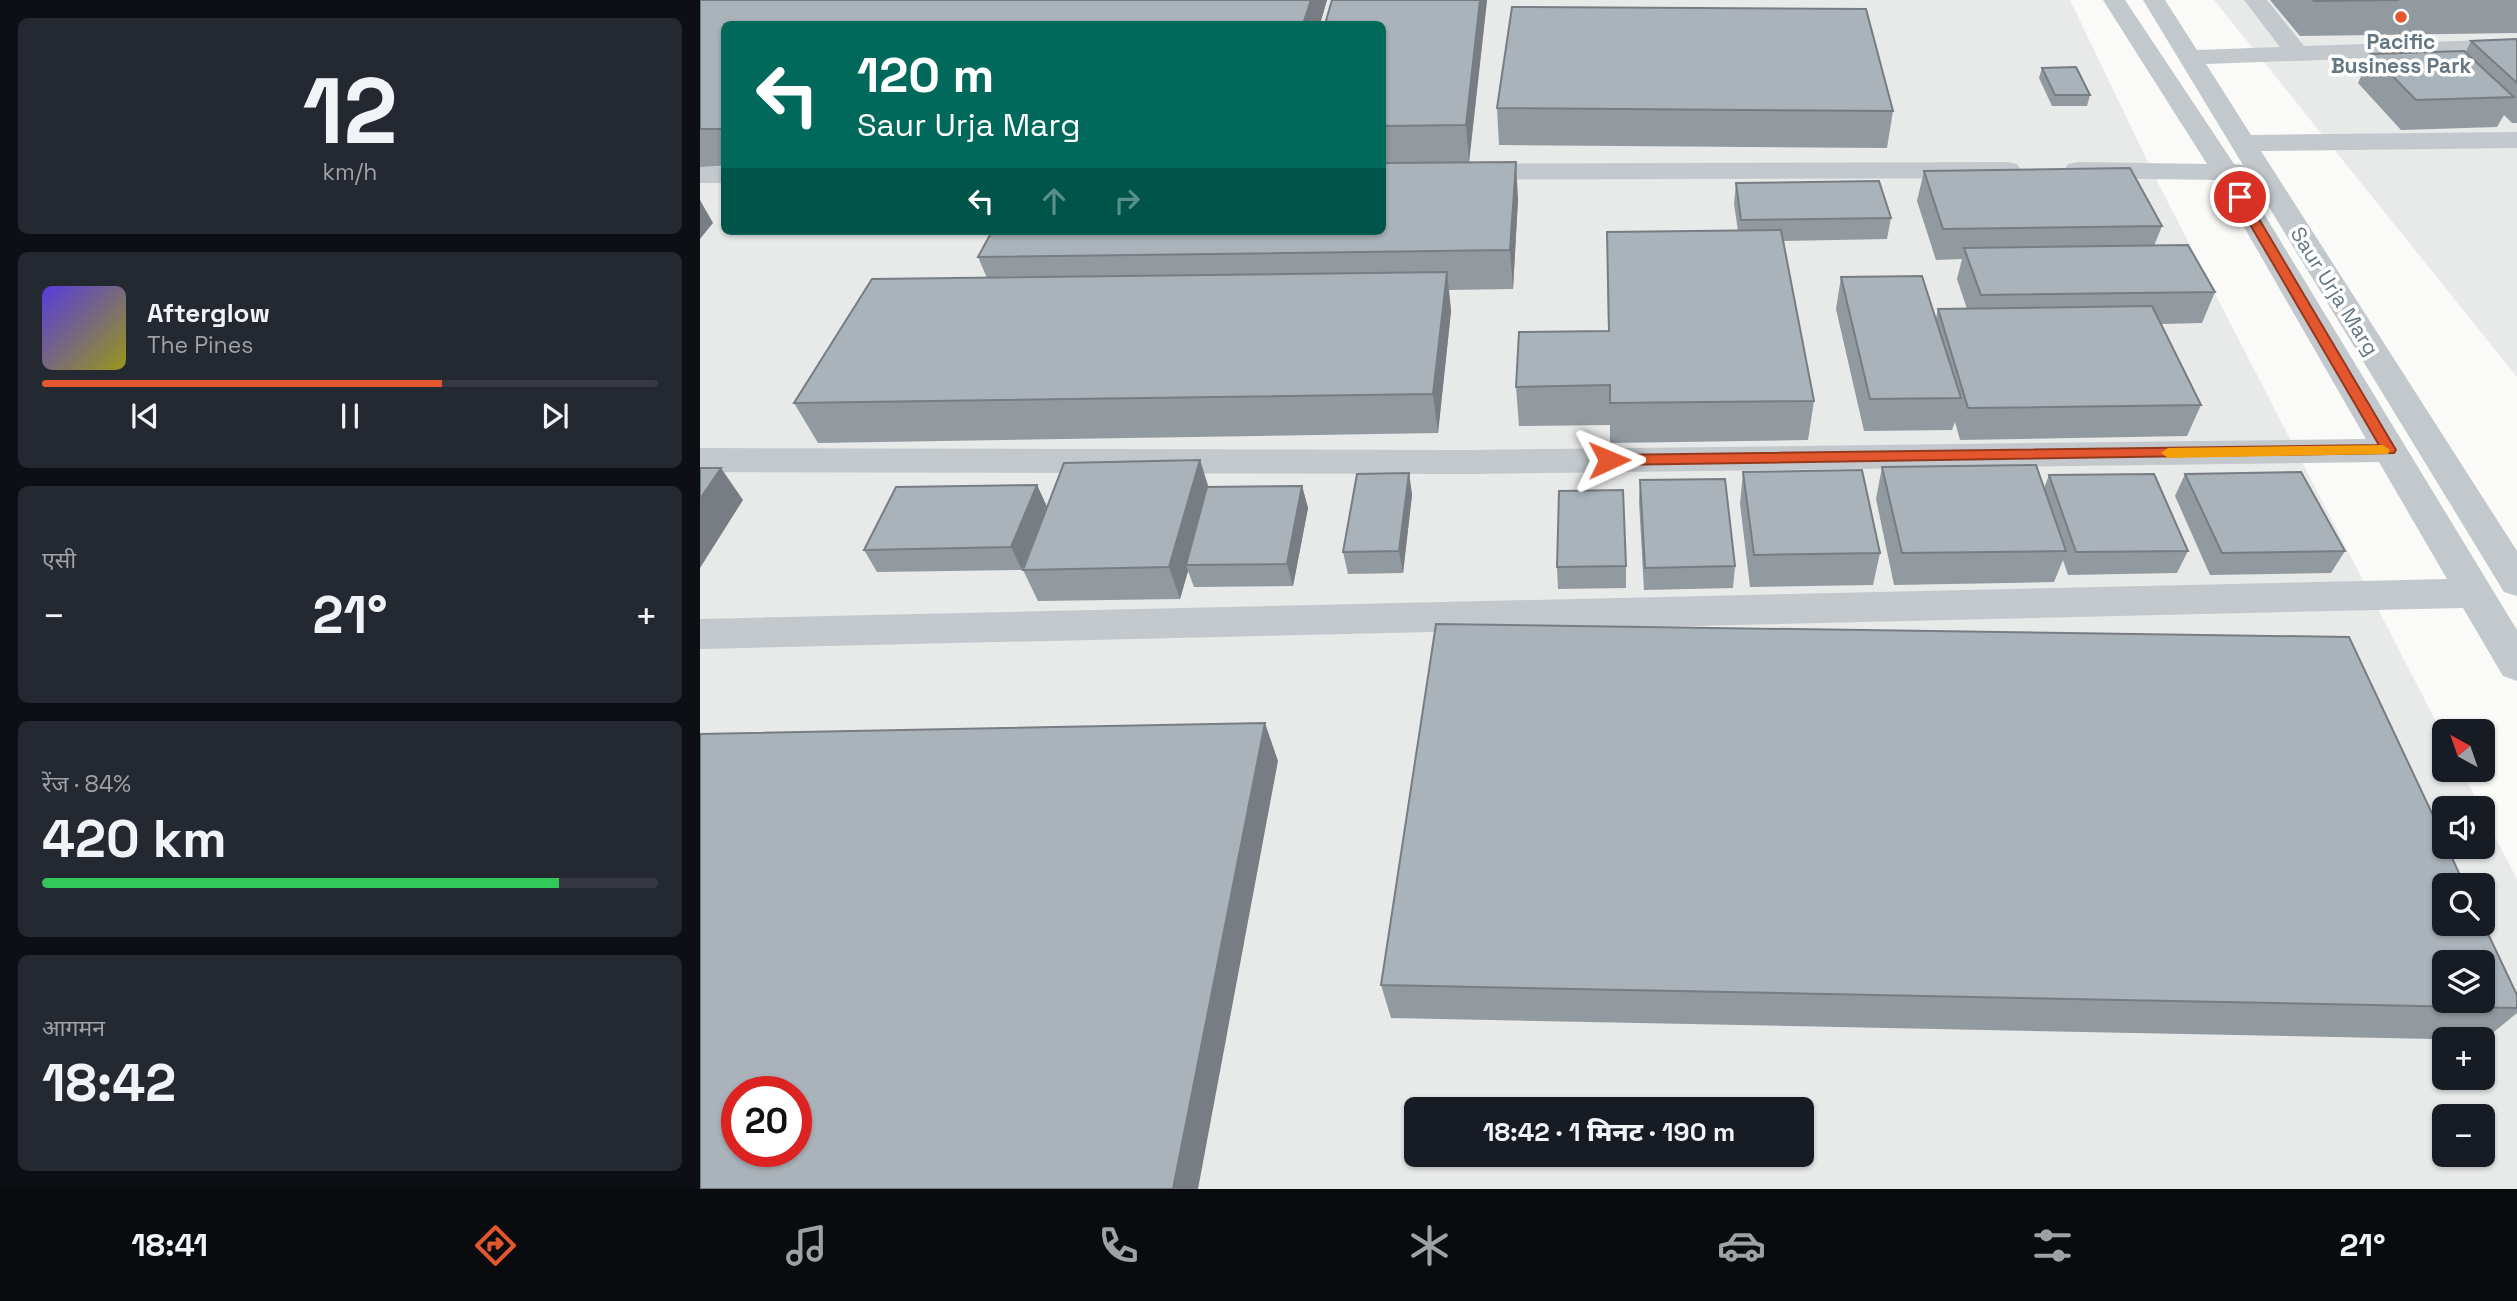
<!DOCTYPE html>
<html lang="hi">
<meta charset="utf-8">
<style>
body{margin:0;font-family:"Space Grotesk","Noto Sans Devanagari",sans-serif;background:#242831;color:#f1f3f6;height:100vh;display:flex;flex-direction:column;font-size:26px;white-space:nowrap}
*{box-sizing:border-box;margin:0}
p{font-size:23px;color:#9ea1a6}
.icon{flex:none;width:38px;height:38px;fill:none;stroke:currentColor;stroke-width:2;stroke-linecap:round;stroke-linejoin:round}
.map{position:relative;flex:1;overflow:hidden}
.drawer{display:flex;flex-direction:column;gap:18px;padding:18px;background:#0d0f14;width:700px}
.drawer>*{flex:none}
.banner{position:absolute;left:21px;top:21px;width:665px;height:214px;border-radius:10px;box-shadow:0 2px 5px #0004;background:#00695c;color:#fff;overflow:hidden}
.needle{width:46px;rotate:320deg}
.controls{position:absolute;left:1732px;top:719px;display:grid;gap:14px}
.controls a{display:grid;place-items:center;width:63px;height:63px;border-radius:10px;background:#171b24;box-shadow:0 2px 5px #0004;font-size:35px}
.speed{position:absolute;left:21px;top:1076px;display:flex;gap:14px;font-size:35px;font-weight:700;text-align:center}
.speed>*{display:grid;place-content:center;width:91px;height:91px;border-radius:50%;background:#171b24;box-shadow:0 2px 5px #0004;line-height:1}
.speed .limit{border:10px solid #d22;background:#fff;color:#111}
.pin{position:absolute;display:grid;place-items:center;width:60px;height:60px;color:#fff;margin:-30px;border:4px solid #fff;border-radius:50%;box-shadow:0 2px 7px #0007}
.me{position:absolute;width:77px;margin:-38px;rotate:89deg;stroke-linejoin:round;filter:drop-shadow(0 0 5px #0008)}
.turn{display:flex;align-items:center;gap:24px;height:147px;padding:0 21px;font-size:32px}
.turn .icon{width:91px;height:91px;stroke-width:2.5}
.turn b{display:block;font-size:49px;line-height:60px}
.lanes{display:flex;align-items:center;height:66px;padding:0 21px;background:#0003;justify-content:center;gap:35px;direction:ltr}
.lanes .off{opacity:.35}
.big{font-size:52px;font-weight:800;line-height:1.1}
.drawer .tile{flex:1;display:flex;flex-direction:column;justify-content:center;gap:10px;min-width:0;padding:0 24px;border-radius:10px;background:#242831}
.drawer .dial{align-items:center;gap:0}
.dial b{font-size:91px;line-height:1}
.song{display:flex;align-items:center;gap:21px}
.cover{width:84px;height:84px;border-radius:10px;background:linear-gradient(135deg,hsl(250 70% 55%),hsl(60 70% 35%))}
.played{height:7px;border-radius:4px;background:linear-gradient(90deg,#e4572e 65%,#363941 65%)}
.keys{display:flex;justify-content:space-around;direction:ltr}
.heat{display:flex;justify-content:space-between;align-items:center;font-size:38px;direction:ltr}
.charge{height:10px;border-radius:5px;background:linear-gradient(90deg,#34c759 84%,#363941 0)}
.trip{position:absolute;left:704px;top:1097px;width:410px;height:70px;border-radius:10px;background:#171b24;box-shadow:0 2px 5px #0004;font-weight:800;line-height:70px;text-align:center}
.dock{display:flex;height:112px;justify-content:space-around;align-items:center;background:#090b0e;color:#9ea1a6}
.dock .icon{width:49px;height:49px}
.dock .on{color:#e4572e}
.dock b{font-size:32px;color:#f1f3f6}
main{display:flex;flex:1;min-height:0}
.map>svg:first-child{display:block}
.built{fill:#e8e9e9;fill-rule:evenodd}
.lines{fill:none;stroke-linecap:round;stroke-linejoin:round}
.minor{fill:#c3c8cc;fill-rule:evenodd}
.wall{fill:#929a9f}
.shaded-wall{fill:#777d82}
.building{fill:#aab3b9;stroke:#777d82;stroke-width:2;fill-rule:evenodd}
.route{fill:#e4572e;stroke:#94391e;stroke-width:2}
.slow{fill:#f59e0b}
.poi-dot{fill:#e4572e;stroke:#fff;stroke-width:2.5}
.labels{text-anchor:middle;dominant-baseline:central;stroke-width:7;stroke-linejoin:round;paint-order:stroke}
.far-poi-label{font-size:21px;font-weight:bold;fill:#657683;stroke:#fff}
.far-street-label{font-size:21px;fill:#657683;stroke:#fff}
</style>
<main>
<section class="drawer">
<div class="tile dial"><b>12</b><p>km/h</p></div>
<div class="tile">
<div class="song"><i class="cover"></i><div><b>Afterglow</b><p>The Pines</p></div></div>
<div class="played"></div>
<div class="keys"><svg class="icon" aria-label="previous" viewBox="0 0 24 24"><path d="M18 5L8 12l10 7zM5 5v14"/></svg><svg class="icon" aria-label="pause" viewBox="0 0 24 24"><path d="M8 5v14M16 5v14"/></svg><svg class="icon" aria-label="next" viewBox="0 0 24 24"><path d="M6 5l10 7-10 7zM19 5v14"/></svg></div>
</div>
<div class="tile"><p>एसी</p>
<div class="heat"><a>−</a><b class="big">21°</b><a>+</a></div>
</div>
<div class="tile"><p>रेंज · 84%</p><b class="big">420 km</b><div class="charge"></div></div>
<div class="tile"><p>आगमन</p><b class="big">18:42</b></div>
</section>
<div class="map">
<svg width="1817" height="1189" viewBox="0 0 1817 1189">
<rect width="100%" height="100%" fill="#fafaf8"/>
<g class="built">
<path d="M0,0h1370l89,185 286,554v31h16l20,38h-36v39h38v-33l34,65v310h-1817zM24,24h658v207h-658zM1745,886h38v38h-38zM1745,962h38v39h-38zM1745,1040h38v38h-38zM37,1092h59v60h-59zM716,1110h385v45h-385zM1745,1116h38v39h-38z"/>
<polygon points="1514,0 1817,0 1817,377"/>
</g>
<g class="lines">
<g class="minor">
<polygon points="1403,0 1425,0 1534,164 1543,165 1443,0 1465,0 1497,50 1580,47 1544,0 1567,0 1604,46 1817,39 1817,53 1506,64 1551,135 1817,132 1817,148 1561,151 1817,551 1817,596 1804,592 1553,181 1544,181 1817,630 1817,681 1803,676 1763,608 0,649 0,619 1747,579 1679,462 769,474 0,472 0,448 769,450 1666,439 1517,180 1378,178 1368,176 1364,170 1368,164 1378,162 1507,164"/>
<polygon points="1307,162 1317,164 1321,170 1317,176 1307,178 682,180 682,164"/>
<rect x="0" y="167" width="24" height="16"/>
</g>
</g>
<g class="wall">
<polygon points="0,0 627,0 620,24 24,24 24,166 0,167"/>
<polygon points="787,0 769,162 818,199 813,289 749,290 751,311 738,433 118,443 94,403 287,278 278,257 682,231 682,24"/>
<polygon points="1570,0 1817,0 1817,33 1600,36"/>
<polygon points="1817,39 1817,123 1812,123 1804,115 1797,127 1701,130 1658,83 1671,54 1765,53 1771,41"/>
<polygon points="1342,68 1390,95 1387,106 1352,106 1339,78"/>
<polygon points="797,108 1193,111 1187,148 799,145"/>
<polygon points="1224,171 1462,226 1454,246 1515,292 1502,323 1461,324 1501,405 1487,436 1260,440 1255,422 1252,430 1164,431 1136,309 1141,277 1236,318 1238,309 1267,309 1257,279 1262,259 1236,260 1217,201"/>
<polygon points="1036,183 1191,218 1187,239 1083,241 1114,401 1108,440 910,443 910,425 819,426 816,387 908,331 907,232 1038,231 1034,204"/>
<polygon points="500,460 508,487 602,486 608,508 593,586 494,587 488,571 480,599 338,601 323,570"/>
<polygon points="1182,467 1344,488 1349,475 1488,551 1477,573 1368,575 1363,560 1354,582 1194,585 1176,499"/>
<polygon points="1043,472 1180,553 1173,585 1050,587 1040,504"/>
<polygon points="709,473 712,495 703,573 648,574 643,552"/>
<polygon points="1485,474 1645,551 1631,573 1510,575 1475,496"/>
<polygon points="940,480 1035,566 1033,588 944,590 939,502"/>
<polygon points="337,485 347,507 322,570 177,572 164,550"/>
<polygon points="926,566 926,588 858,589 857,567"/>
<polygon points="681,985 1817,995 1817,1013 1784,1040 691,1018"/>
</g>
<g class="shaded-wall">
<polygon points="611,0 627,0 620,24 603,24"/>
<polygon points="780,0 787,0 769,162 766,125"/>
<polygon points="816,162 818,199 813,289 810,250"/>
<polygon points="0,200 13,223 0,239"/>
<polygon points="747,272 751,311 738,433 733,394"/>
<polygon points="500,460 510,492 486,565 488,571 480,599 469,567"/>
<polygon points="21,468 43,500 0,568 0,499"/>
<polygon points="709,473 712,495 703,573 699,551"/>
<polygon points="337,485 347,507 322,570 311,547"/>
<polygon points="602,486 608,508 593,586 587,564"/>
<polygon points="565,723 578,761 498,1189 473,1189"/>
</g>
<g class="building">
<polygon points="0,0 611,0 603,24 24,24 24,129 0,129"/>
<polygon points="632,0 780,0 766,125 682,126 682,24 625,24"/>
<polygon points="1613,0 1699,0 1614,1"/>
<polygon points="812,7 1166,9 1193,111 797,108"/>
<polygon points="1817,39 1817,83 1771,41"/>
<polygon points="1764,51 1814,97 1716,100 1671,54"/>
<polygon points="1376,67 1390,95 1355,95 1342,68"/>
<polygon points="816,162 810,250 278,257 292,231 682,231 682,163"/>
<polygon points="1430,168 1462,226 1243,229 1224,171"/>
<polygon points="1179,181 1191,218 1041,220 1036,183"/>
<polygon points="1081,230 1114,401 910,403 910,385 816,387 819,332 909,331 907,232"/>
<polygon points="1488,245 1515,292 1281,295 1264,248"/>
<polygon points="747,272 733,394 94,403 172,279"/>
<polygon points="1222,276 1261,398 1170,399 1141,277"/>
<polygon points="1452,306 1501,405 1268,408 1238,309"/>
<polygon points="500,460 469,567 323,570 364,463"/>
<polygon points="1336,465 1366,551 1202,553 1182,467"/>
<polygon points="0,468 21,468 0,499"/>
<polygon points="1162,470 1180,553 1054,555 1043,472"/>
<polygon points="1601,472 1645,551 1522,553 1485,474"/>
<polygon points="709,473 699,551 643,552 657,474"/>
<polygon points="1454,474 1488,551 1376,552 1349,475"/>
<polygon points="1025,479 1035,566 945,568 940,480"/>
<polygon points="337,485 311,547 164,550 196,487"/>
<polygon points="602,486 587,564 486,565 507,487"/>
<polygon points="923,490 926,566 857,567 859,491"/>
<path d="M736,624l913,13 96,204v6h2l18,39h-20v38l38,-1 34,72v13l-1136,-23zM1745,962h38v39h-38z"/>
<path d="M565,723l-92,466h-473v-455zM37,1092h59v60h-59z"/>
</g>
<polygon class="route" points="1536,194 1546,197 1696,450 1694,453 909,465 902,460 909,455 1679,445 1534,197"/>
<polygon class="slow" points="1683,445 1690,450 1688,454 1468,458 1461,453 1468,448"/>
<circle class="poi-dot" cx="1701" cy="17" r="7"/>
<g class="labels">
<g class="far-poi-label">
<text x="1701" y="41">Pacific<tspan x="1701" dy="24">Business Park</tspan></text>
</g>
<g class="far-street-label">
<text transform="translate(1635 291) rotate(58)">Saur Urja Marg</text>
</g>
</g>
</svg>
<div class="controls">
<a><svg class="needle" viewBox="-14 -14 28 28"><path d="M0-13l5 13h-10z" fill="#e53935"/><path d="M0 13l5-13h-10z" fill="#9ea1a6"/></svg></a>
<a><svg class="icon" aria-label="sound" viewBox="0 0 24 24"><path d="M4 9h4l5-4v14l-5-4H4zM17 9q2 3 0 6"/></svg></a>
<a><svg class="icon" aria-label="search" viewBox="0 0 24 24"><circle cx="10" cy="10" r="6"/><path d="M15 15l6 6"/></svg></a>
<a><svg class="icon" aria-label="layers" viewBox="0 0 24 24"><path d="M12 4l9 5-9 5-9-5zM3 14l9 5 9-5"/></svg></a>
<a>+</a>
<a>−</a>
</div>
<div class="speed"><div class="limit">20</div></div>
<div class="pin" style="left:1540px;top:197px;background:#d93025"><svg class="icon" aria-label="arrive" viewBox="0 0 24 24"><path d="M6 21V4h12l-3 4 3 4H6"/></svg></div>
<svg class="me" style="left:909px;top:460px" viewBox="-20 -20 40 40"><path d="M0-17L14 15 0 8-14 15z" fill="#e4572e" stroke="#fff" stroke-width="4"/></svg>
<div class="trip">18:42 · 1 मिनट · 190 m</div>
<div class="banner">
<div class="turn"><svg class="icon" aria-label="left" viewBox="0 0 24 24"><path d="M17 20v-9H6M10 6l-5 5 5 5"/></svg><div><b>120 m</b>Saur Urja Marg</div></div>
<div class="lanes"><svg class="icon" aria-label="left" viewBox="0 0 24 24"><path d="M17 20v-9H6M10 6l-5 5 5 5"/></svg><svg class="icon off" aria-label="ahead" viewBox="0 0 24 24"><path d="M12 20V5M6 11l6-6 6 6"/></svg><svg class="icon off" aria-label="right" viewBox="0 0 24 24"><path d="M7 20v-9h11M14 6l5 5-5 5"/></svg></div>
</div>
</div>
</main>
<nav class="dock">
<b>18:41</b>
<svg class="icon on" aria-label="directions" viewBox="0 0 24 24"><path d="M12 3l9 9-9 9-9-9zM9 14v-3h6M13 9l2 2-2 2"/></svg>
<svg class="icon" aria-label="music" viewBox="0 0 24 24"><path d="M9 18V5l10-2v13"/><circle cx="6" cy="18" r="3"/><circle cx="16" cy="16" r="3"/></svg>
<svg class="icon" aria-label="phone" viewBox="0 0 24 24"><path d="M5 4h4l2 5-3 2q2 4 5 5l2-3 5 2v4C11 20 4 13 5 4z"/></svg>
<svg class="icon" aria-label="climate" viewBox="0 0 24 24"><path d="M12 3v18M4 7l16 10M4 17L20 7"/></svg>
<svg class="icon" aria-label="car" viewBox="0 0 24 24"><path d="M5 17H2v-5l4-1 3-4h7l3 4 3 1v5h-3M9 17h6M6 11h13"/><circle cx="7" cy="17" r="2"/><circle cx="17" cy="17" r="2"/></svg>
<svg class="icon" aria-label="filters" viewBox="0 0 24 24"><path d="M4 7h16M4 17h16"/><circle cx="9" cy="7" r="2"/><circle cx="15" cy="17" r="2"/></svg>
<b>21°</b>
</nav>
